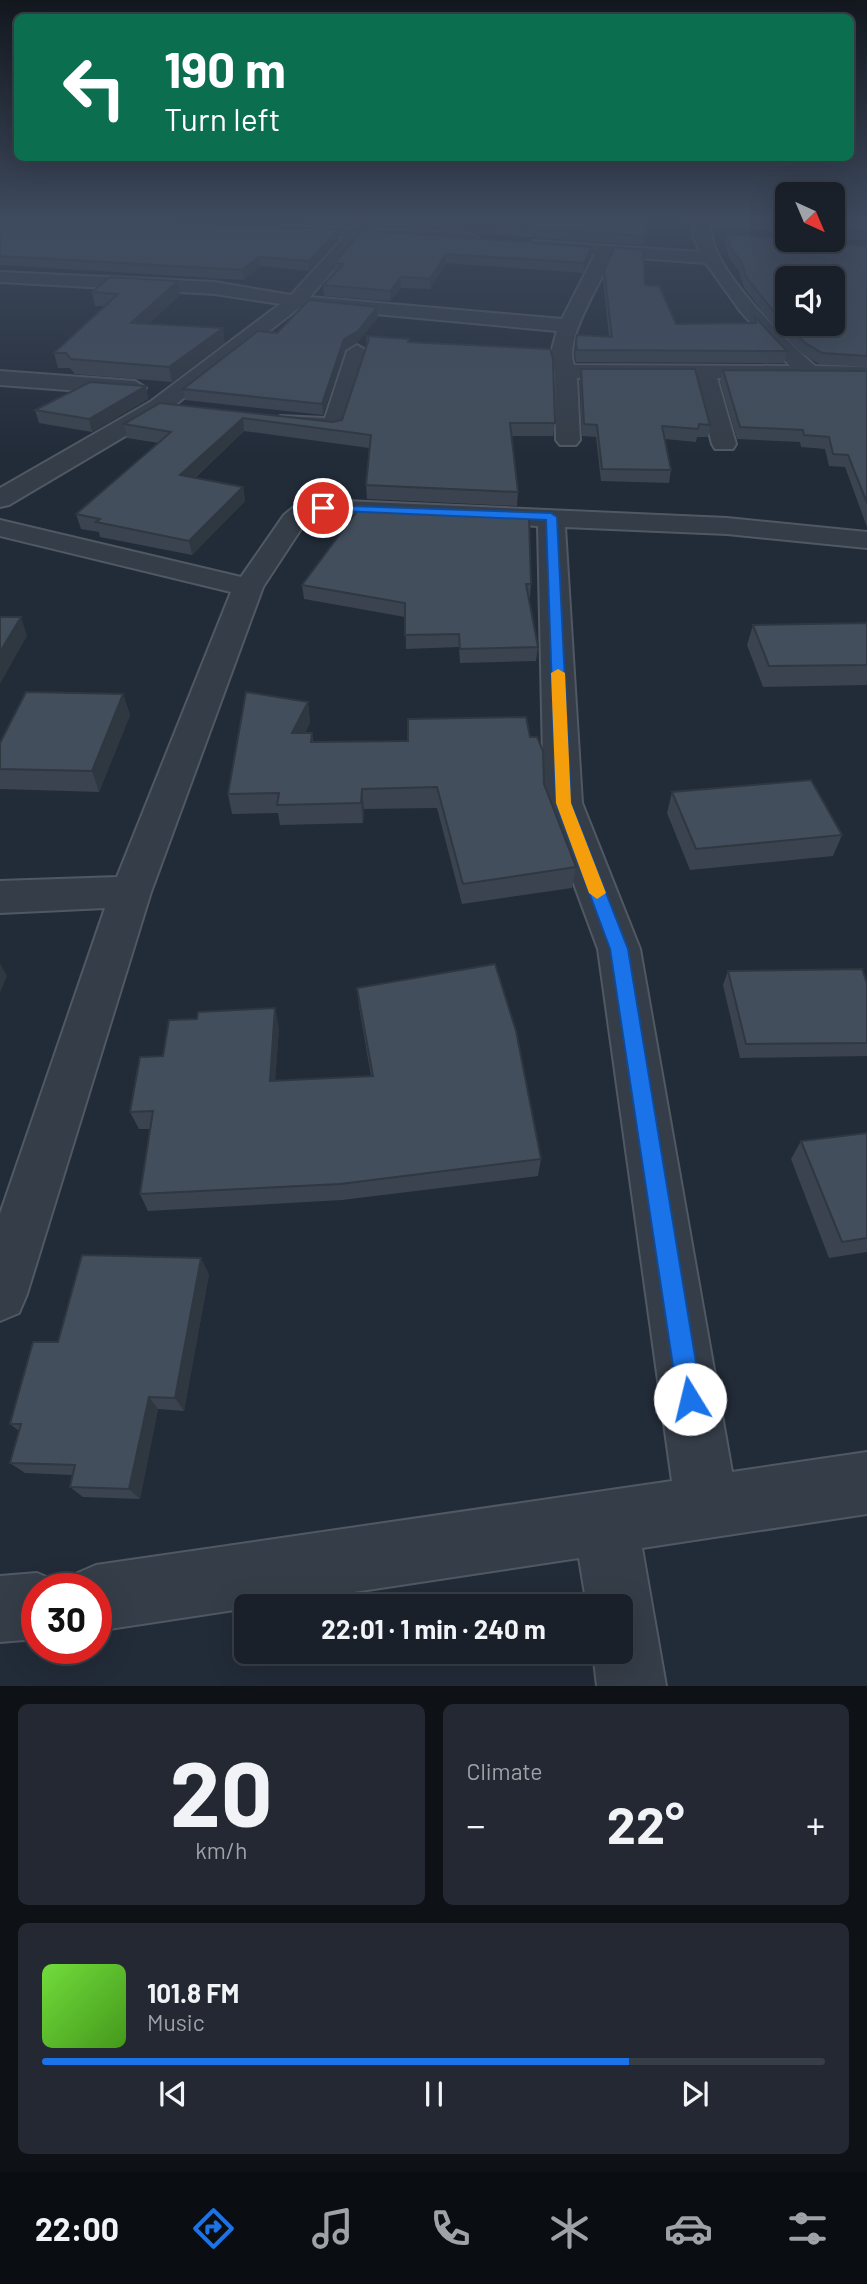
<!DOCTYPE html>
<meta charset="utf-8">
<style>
body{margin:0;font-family:Barlow,sans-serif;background:#232832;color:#f1f3f6;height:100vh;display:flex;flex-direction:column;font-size:26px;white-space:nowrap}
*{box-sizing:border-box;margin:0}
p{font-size:23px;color:#9fa3a8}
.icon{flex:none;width:38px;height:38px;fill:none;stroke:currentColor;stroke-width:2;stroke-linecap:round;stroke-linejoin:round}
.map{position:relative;height:1686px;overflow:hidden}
.details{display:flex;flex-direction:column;gap:18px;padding:18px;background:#0e1217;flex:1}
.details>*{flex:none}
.hud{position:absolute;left:14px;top:14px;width:840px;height:147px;border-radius:10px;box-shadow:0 7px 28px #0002,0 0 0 2px #383e47;background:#0b6e4f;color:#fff;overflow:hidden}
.needle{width:46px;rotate:136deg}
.controls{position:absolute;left:775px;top:182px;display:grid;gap:14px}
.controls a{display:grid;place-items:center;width:70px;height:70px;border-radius:10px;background:#1a202a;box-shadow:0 7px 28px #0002,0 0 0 2px #383e47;font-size:35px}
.speed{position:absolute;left:21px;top:1573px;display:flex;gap:14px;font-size:35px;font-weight:700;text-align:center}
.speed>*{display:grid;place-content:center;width:91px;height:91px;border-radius:50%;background:#1a202a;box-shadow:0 7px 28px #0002,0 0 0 2px #383e47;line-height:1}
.speed .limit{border:10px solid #d22;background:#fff;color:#111}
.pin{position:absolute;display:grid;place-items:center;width:60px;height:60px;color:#fff;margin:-30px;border:4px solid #fff;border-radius:50%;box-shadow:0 2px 7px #0007}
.me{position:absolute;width:77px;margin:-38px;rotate:351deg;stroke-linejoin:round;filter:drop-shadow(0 0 5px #0008)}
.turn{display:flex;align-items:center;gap:24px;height:147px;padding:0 35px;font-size:32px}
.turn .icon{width:91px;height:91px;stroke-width:2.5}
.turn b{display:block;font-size:49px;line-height:60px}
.big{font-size:52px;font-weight:700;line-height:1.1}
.details .tile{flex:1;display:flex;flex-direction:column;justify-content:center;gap:10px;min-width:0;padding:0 24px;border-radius:10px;background:#232832}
.details .dial{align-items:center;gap:0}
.dial b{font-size:91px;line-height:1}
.song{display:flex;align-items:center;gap:21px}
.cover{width:84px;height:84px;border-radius:10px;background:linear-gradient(135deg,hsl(100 70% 55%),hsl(100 70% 35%))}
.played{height:7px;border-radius:4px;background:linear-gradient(90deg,#1a73e8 75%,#383e47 75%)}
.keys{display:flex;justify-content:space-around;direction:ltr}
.heat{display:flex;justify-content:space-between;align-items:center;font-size:38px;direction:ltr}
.details .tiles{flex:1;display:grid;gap:18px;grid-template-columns:1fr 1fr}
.tile:last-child{grid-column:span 2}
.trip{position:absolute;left:234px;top:1594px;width:399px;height:70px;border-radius:10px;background:#1a202a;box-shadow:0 7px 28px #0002,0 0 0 2px #383e47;font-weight:700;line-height:70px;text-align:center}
.dock{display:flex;height:112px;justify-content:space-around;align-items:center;background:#0a0d11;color:#9fa3a8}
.dock .icon{width:49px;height:49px}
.dock .on{color:#1a73e8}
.dock b{font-size:32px;color:#f1f3f6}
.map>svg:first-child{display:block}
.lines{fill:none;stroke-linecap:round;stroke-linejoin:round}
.street-casing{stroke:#505863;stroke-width:4}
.street{fill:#353d48;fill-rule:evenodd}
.wall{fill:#3a434f}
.shaded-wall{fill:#2f3740}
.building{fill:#434e5c;stroke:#2f3740;stroke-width:2;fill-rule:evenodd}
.route{fill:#1a73e8;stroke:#114b97;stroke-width:2}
.slow{fill:#f59e0b}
</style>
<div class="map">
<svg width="867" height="1686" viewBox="0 0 867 1686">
<rect width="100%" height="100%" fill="#222b38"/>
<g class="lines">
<g class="street-casing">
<g id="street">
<path d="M358,221h17l-6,8 103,5 8,5 -8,5 -111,-6 -51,59 252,22 33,-65 -56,-4 -6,-1 -2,-4 2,-4 167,11 -7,-16 2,-15h16c-8,41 74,119 104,145l52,1v12l-150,-1 19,66 -3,5h-18l-3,-5 -17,-66h-118l3,62 -4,5h-16l-4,-5 -1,-69 -5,-15 7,-25 -257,-24 -134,105 -157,93 -9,2v-19l150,-86 130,-98 -65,-10 -215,-12v-10l215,10 76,13 53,-58 -57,-3 -6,-2v-6l71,2zM611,256l95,7 35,49 49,54 -216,-1c-11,-27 28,-82 37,-109z"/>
<polygon points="357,345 367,351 342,431 334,433 280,426 276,421 280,416 325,418 347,351"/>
<polygon points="0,371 135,381 146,388 135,395 0,385"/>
<polygon points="323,500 727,518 867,532 867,548 727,534 565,527 582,803 640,949 732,1472 867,1452 867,1514 642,1548 666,1686 597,1686 593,1652 621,1652 621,1606 587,1606 579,1558 96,1631 96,1589 67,1589 73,1575 96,1565 672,1481 598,949 544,803 538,526 323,516 313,518 303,526 263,587 151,892 27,1294 19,1313 0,1321 0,1214 105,908 0,913 0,881 117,877 231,592 0,536 0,520 241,577 284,515 295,506"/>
<polygon points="37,1573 60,1583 63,1589 37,1589 37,1639 0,1642 0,1576"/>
</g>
</g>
<use href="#street" class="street"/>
</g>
<g class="wall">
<polygon points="0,221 338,238 309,271 260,266 244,280 2,265 0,267"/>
<polygon points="242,221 355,221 352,224"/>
<polygon points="375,221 647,221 643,245 375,226"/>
<polygon points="671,221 693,221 692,224"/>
<polygon points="711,221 788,221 788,233 712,226"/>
<polygon points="833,221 867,221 867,240 833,239"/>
<polygon points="363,230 591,256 583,273 446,263 430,289 401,288 390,301 324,296 323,285 335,273 334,263"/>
<polygon points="727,234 867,246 867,367 819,364 801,353 772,324 744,287 739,271 729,258 725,243"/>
<polygon points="604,269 645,285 676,324 753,323 754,316 787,351 784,363 576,362 575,354 577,335 609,337 603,280"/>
<polygon points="92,292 180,295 148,324 225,342 172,382 75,374 70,368 58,368 54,353 104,306 95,306"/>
<polygon points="378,317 357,343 345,350 323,415 185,400 183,389 277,333"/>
<polygon points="366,336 409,342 555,423 553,436 512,436 518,492 517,506 367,499 366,485 369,448 244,431 195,478 243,487 245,501 192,555 100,537 99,532 81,529 76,514 159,443 127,438 124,424 160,403 333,422 342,420 367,345"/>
<polygon points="581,369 710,425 708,437 697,437 696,442 665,439 671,470 669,483 601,481 596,437 582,436 580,381"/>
<polygon points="723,370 867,371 867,527 845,467 829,466 825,449 801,447 800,442 737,439 720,381"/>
<polygon points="146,386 148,399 92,432 39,423 35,410"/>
<polygon points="531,584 530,597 529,597 538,647 536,661 460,663 459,647 406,649 405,617 304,599 302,585"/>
<polygon points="867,623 867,685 763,687 747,645 753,625"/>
<polygon points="123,694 130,715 99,792 0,789 0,743"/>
<polygon points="308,702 310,722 305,733 312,733 313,742 408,741 530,737 544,784 576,867 572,888 462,904 437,808 364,809 363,823 280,825 278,813 232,814 228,794"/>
<polygon points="672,792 842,835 833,856 690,870 667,813"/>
<polygon points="728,971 867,983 867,1056 740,1058 723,985"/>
<polygon points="357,988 541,1159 538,1176 342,1200 148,1211 140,1194 150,1129 139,1129 130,1112 163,1056 279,1027 275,1081 371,1076 359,1007"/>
<polygon points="867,1133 867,1252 829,1258 791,1159 801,1141"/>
<polygon points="209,1274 184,1411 158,1409 140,1499 83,1497 70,1487 72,1475 25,1473 10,1463 19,1431 10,1424 58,1342"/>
</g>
<g class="shaded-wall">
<polygon points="338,229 338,238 309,271 309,261"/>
<polygon points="592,247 591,256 583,273 584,263"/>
<polygon points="446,254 446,263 430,289 430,279"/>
<polygon points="259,257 260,266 244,280 242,270"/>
<polygon points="401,277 401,288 390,301 390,291"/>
<polygon points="178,281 180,295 134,337 131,323"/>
<polygon points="377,307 378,317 357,343 345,350 323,415 322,404 344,339"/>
<polygon points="223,328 225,342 172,382 169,367"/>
<polygon points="146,386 148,399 92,432 89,419"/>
<polygon points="243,418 244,431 182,489 180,475"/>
<polygon points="243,487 245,501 192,555 189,541"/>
<polygon points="21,617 27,636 0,684 0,652"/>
<polygon points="123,694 130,715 99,792 92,771"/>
<polygon points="308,702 310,722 295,754 292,733"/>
<polygon points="362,789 364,809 363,823 361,803"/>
<polygon points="0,963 7,976 0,993"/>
<polygon points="275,1008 279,1027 274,1099 270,1081"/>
<polygon points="201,1258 209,1274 184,1411 175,1398"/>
<polygon points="149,1397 158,1409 140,1499 129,1489"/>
</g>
<g class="building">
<polygon points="0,221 69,221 338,229 309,261 259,257 242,270 0,256"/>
<polygon points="433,221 647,221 644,236"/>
<polygon points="753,221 788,221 788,224"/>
<polygon points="833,221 867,221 867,231 833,230"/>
<polygon points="363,230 592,247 584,263 446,254 430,279 401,277 390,291 323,285 344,264 334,263"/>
<path d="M727,234l61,5v1l79,6v110l-45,-3 -18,-11 -29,-29 -29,-36 -5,-16 -11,-13zM788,278h45v46h-45z"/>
<polygon points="615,247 643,250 645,285 659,286 676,324 756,323 754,316 787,351 577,350 576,342 577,335 612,337 604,269"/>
<polygon points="110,277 178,281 131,323 223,328 169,367 71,359 66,353 54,353 118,294 92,292"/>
<polygon points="309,300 377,307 357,332 344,339 322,404 183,389 258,331 277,333"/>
<polygon points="366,336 409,339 408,342 550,349 553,359 555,423 510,423 518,492 366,485 371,435 243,418 180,475 243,487 189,541 96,522 100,519 76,514 171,432 124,424 160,403 333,422 342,420 369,339"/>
<polygon points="581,369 695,369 710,425 699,424 698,429 662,426 671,470 602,469 597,425 584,424"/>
<polygon points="723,370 867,371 867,503 848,455 833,454 829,437 804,435 803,430 740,427"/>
<polygon points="90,382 146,386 89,419 35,410"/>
<polygon points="364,508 529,517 531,584 526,584 538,647 460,649 459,634 405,635 405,603 302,585 358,510 364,511"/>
<polygon points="0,617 21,617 0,652"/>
<polygon points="867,623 867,665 769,666 753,625"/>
<polygon points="26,692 123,694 92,771 0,769 0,743"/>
<polygon points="246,692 308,702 292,733 312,733 311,742 408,741 408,719 526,717 530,737 537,737 543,751 544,784 576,867 463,884 437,787 362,789 361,803 277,805 279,793 228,794"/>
<polygon points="811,780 842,835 696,849 672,792"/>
<polygon points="495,964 516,1031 541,1159 340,1184 140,1194 153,1111 130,1112 140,1057 163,1056 169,1020 197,1019 198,1012 275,1008 270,1081 373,1076 357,988"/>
<polygon points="862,969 867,983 867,1043 746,1044 728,971"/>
<polygon points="867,1133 867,1238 842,1242 801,1141"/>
<polygon points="82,1255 201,1258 175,1398 149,1397 129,1489 70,1487 75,1465 10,1463 21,1424 10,1424 33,1342 58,1342"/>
</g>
<linearGradient id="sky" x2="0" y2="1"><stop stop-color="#13181f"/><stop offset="0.48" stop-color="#3e4a5e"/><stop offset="1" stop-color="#3e4a5e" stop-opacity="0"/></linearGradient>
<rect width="867" height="457" fill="url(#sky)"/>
<polygon class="route" points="323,505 551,513 557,517 571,803 628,949 702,1399 698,1408 690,1412 681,1408 678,1399 610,949 556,803 546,520 319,510 319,506"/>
<polygon class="slow" points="558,669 565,673 571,803 606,893 597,899 589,893 556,803 551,673"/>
</svg>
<div class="controls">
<a><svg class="needle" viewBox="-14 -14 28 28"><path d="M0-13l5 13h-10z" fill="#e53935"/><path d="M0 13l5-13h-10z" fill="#9fa3a8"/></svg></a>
<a><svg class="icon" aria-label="sound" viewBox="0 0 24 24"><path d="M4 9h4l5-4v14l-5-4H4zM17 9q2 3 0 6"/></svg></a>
</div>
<div class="speed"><div class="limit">30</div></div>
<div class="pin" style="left:323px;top:508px;background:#d93025"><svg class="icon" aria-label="arrive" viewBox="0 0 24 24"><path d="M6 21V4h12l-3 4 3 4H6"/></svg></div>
<svg class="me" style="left:690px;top:1399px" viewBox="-20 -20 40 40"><circle r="19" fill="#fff"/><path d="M0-13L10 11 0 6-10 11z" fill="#1a73e8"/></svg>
<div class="trip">22:01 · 1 min · 240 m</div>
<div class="hud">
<div class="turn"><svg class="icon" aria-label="left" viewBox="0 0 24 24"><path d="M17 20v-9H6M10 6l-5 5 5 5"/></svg><div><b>190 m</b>Turn left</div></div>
</div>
</div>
<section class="details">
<div class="tiles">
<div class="tile dial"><b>20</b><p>km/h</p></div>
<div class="tile"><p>Climate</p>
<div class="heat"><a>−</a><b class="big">22°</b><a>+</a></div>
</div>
<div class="tile">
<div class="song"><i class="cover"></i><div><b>101.8 FM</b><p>Music</p></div></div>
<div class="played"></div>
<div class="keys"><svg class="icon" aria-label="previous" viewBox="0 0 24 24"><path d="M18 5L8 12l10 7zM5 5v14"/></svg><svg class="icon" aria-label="pause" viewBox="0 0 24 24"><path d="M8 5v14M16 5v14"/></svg><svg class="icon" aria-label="next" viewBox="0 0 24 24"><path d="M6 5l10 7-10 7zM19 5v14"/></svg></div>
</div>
</div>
</section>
<nav class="dock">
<b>22:00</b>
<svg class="icon on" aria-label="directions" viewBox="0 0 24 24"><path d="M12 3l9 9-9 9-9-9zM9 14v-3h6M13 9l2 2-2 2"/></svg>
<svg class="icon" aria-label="music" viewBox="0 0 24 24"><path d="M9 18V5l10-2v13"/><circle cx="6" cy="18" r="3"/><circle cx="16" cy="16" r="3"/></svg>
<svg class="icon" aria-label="phone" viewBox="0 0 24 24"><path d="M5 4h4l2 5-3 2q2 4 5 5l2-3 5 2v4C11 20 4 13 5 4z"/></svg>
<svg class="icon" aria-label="climate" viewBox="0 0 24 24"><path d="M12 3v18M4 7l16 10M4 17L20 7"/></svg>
<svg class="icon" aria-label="car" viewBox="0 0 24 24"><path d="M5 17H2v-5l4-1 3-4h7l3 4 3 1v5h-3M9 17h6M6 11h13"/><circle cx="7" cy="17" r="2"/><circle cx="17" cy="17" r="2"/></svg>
<svg class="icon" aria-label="filters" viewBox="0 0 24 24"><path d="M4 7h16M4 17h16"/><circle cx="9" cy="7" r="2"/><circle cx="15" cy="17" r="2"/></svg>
</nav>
